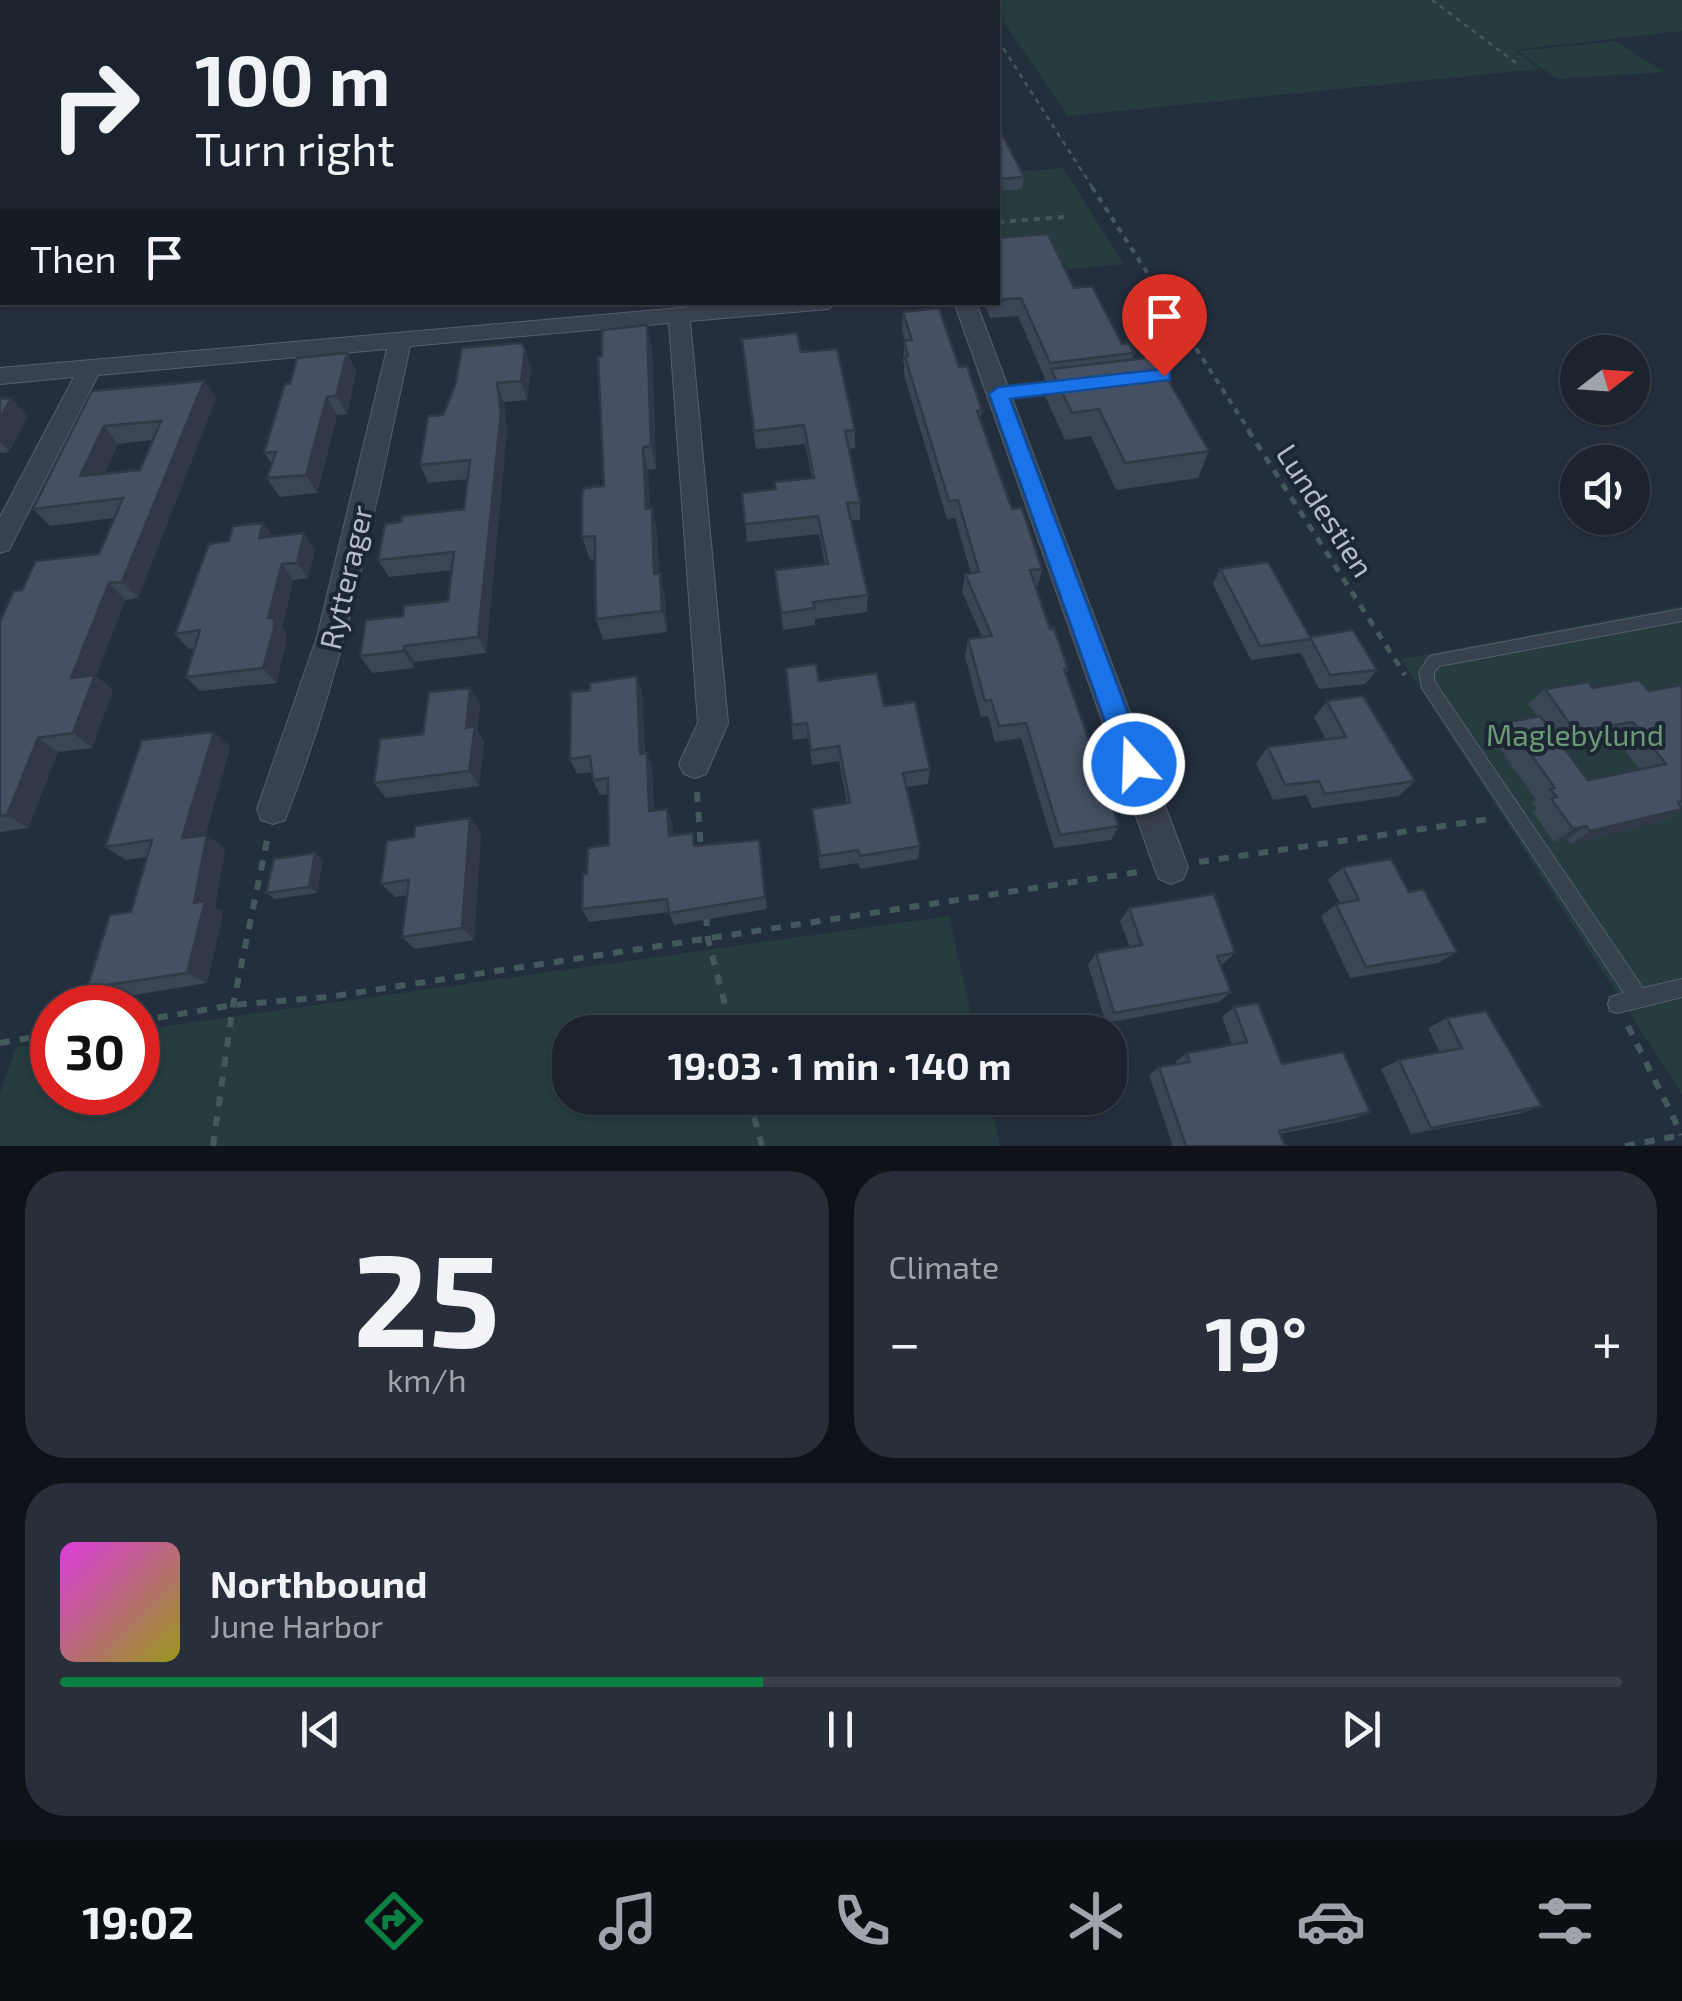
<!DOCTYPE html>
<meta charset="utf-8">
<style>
body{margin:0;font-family:"Exo 2",sans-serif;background:#282f3a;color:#f1f3f6;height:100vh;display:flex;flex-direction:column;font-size:38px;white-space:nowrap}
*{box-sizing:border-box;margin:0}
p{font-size:32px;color:#a0a4aa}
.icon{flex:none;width:55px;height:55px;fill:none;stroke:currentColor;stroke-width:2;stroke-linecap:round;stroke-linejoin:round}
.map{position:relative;height:1146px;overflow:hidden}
.panel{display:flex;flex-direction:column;gap:25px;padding:25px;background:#0f1319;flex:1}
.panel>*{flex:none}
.banner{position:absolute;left:0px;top:0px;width:1000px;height:305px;box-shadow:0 2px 8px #0004,0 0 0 2px #39404a;background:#1b232e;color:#f1f3f6;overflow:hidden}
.needle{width:65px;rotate:73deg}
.fabs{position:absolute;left:1560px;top:335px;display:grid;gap:20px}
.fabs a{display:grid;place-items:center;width:90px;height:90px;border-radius:50%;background:#1b232e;box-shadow:0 2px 8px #0004,0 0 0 2px #39404a;font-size:50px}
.speed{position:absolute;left:30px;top:985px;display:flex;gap:20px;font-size:50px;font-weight:700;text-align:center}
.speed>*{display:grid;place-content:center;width:130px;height:130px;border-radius:50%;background:#1b232e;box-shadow:0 2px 8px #0004,0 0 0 2px #39404a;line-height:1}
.speed .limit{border:15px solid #d22;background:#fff;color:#111}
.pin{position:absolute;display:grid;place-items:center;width:85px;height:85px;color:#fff;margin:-102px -42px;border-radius:50% 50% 50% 0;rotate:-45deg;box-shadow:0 0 10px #0007}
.pin .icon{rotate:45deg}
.me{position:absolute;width:110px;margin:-55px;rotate:340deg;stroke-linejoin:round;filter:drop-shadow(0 0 8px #0008)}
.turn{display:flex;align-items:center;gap:35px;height:210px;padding:0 30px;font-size:45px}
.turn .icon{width:130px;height:130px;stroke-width:2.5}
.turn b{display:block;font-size:70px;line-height:85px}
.then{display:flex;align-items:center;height:95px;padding:0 30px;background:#0003;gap:20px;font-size:38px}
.big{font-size:75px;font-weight:700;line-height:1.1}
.panel .tile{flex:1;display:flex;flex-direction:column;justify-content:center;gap:15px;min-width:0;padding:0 35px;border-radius:40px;background:#282f3a}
.panel .dial{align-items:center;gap:0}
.dial b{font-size:130px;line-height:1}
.song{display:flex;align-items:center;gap:30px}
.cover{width:120px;height:120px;border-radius:15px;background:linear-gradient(135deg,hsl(300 70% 55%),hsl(60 70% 35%))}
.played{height:10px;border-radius:5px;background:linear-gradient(90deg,#0b8043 45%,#39404a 45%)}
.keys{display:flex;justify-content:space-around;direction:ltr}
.heat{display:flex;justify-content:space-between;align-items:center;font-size:55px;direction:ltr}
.panel .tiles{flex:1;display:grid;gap:25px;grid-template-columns:1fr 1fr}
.tile:last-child{grid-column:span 2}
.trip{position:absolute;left:552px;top:1015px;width:575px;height:100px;border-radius:40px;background:#1b232e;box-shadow:0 2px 8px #0004,0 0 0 2px #39404a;font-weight:700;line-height:100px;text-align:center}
.tabs{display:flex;height:160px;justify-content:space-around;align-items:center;background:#0b0e12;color:#a0a4aa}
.tabs .icon{width:70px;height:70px}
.tabs .on{color:#0b8043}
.tabs b{font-size:45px;color:#f1f3f6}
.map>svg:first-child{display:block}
.green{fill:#263c3f}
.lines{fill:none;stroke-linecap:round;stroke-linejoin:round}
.lane-casing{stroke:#565f6c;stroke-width:2}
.street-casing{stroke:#565f6c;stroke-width:2}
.secondary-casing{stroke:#565f6c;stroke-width:2}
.path-far3{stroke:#44595c;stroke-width:2.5;stroke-dasharray:5 5;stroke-linecap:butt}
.path-far2{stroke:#44595c;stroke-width:4;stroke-dasharray:6 6;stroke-linecap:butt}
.path-far1{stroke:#44595c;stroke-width:5;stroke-dasharray:8 8;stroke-linecap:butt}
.path{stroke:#44595c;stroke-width:6;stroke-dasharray:10 10;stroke-linecap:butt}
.lane{fill:#38414e;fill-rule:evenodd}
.street{fill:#38414e;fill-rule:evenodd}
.secondary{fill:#465061;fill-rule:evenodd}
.wall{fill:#3b4654;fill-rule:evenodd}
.shaded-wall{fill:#303945}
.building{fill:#455162;stroke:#303945;stroke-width:2.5;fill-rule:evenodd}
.route{fill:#1a73e8;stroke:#114b97;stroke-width:2.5}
.labels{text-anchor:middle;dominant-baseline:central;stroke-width:8;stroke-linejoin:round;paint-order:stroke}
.street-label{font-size:30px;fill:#b4bcc9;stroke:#1d2633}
.park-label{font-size:30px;fill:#6b9a76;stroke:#1d2633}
</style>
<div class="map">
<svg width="1682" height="1146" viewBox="0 0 1682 1146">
<rect width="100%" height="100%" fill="#242f3e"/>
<g class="green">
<polygon points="988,0 1682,0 1682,31 1515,50 1539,69 1068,116 998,14 998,2"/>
<polygon points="1616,41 1664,72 1557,79 1518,51"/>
<polygon points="1063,168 1124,264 998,276 998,174"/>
<polygon points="1682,606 1682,1094 1401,659"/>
<polygon points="949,916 975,1032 570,1032 570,1098 989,1098 1000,1146 0,1146 0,1093 16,1047 52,1042 52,1092 138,1092 138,1030"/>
</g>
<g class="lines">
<g class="lane-casing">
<g id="lane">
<polygon points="1062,383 1066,384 1066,390 998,398 992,394 998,390"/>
<polygon points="1682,609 1682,621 1439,666 1434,673 1434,681 1643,988 1682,979 1682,997 1617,1013 1610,1011 1608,1004 1610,997 1624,993 1422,688 1419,672 1429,657 1434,655"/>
</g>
</g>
<g class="street-casing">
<g id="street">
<polygon points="88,0 119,0 119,1 87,2"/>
<polygon points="695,0 709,0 710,2 696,2"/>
<path d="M748,302h90l-10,7 -138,12 38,402 -22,51 -11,4 -11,-4 -5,-10 19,-41 -29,-400 -259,23c-34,157 -63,313 -121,463l-4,11 -12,4 -12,-4 -4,-11 60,-172 70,-288 -289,26 -89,175 -9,3v-36l74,-140 -74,7v-16z"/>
<polygon points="954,302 976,302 1188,867 1183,879 1171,884 1159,879 1154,867"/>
</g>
</g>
<g class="secondary-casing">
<polygon id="secondary" points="2,196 2,215 0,216 0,197"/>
</g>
<g class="path-far3">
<polyline points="1432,0 1520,66"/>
<polyline points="998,40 1094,190"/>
</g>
<g class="path-far2">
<polyline points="1092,187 1250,432"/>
<polyline points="998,222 1065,217"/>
</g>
<polyline class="path-far1" points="1248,430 1405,675"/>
<g class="path">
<polyline points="697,792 701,850"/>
<polyline points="1199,862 1490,819"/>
<polyline points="706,916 708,939 732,1032"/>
<polyline points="138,1021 233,1005 328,997 1138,872"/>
<polyline points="1628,1026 1682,1135"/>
<polyline points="0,1043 52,1034"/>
<polyline points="749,1098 762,1146"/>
<polyline points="213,1146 233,1005 268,836"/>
<polyline points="1625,1146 1682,1135"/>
</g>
<use href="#lane" class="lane"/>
<use href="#street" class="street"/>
<use href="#secondary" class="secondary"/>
</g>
<g class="wall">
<polygon points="998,126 1024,177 1022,189 998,191"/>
<polygon points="998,238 1074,288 1122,344 1134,353 1132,360 1209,451 1198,478 1116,490 1091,436 1065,440 1045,396 1048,380 1046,381 1018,316 990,318 984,302 998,302"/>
<polygon points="903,312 959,367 982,410 980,420 1012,509 1042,569 1038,586 1036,586 1050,629 1068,669 1066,674 1119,826 1111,840 1054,848 1021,738 995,742 988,716 981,717 965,656 968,639 982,637 962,591 965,574 971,573 955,518 947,519 904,375 904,365 903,360 905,341 902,330"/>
<polygon points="652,349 656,469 648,470 650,508 657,531 659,573 665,596 667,632 603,640 596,619 595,559 590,560 582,537 604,486 602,356"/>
<polygon points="525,350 531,368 527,400 504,402 507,431 486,653 415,662 414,668 372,673 360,656 403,616 448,601 452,570 389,577 378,560 401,522 464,509 468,479 428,483 420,465 443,415"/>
<polygon points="801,352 855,430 855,448 849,449 860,502 860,520 851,520 868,595 867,612 815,619 815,625 783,630 775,570 825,564 819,534 747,542 742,493 775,489 812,478 805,444 756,449 743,357"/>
<polygon points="347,353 356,372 347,414 337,415 317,493 280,497 267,478 272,464 264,453"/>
<path d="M204,381l12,17 -78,200 -13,2 -29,76 17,14 -21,58 -34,4 -30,76 -28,4v-211l22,-31 77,-36 15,-36 -64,8 -17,-17 59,-118zM152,440l-12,30 -36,3 14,-29z"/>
<polygon points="11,398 28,416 9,452 0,453 0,399"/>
<polygon points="273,536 315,549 308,578 293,580 282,628 286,633 286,644 276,683 200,691 186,677 195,648 189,649 175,634"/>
<polygon points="1220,569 1310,637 1377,670 1365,684 1319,689 1301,653 1251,660 1213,584"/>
<polygon points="786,668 884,706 930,769 928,784 906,787 920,846 918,859 860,869 858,863 820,869 812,809 847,803 839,761 812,765 808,738 793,740"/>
<path d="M1682,685v125l-20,12 -91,22 -4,-5 -13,3 -21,-30 4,-3 -5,-7 4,-2 -44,-63 16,-15 29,-6 -9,-12 17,-15 48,-1 56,3zM1614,736l25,33 -51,11 -26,-35z"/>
<polygon points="470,688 480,704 477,730 484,742 479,786 386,798 374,783"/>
<polygon points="642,692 645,754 647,753 652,768 654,811 667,809 672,823 673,835 697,845 761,853 767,909 674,925 669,912 589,922 582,909 587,874 609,845 608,794 600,795 593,780 592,772 577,774 570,759"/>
<polygon points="1327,701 1415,781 1399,796 1312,808 1306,795 1273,800 1256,763 1268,747 1326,740 1314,717"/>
<polygon points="214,732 230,747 205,835 225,849 215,907 223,913 207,983 110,999 87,988 131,912 147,857 126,860 105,847"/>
<polygon points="481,832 474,940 415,949 402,937 407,895 395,897 381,884"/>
<polygon points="323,860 317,893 275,899 266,893"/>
<polygon points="1343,867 1409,892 1457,952 1438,963 1350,978 1321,916 1336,904 1340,903 1328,880"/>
<polygon points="1129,908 1235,953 1223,964 1220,965 1231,992 1219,1002 1106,1023 1088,965 1096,953 1130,947 1120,921"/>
<polygon points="1234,1007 1282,1064 1370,1112 1353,1119 1280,1134 1285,1146 1173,1146 1149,1075 1159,1067 1176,1064 1176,1061 1187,1053 1232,1045 1222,1017"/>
<polygon points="1447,1018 1542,1106 1518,1114 1411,1134 1381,1069 1399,1060 1440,1053 1428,1028"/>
</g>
<g class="shaded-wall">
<polygon points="89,0 103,0 104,2 87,2"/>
<polygon points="2,112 2,145 0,149 0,116"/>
<polygon points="647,325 652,349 656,469 651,446"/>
<polygon points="525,350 531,368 527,400 521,381"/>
<polygon points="347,353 356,372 347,414 336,396"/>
<polygon points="204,381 216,398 138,598 122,582"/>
<polygon points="497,383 504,402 507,431 486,653 478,637"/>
<polygon points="327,397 337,415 317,493 306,475"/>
<polygon points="11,398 28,416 9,452 0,442 0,418"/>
<polygon points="104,426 118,444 96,493 80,476"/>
<polygon points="643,447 648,470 651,532 646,509"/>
<polygon points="652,508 657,531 660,596 654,574"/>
<polygon points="263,523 275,539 259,538"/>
<polygon points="304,533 315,549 308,578 297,563"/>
<polygon points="282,564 293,580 282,628 286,633 286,644 276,683 263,668 268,618"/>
<polygon points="660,573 665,596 667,632 662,611"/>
<polygon points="109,583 125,600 96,676 113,690 92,748 73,733 71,678"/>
<polygon points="404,646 415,662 414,668 403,651"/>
<polygon points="637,676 642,692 645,770 640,754"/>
<polygon points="470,688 480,704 477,730 484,742 479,786 469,771 466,728"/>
<polygon points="214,732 230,747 201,852 182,838"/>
<polygon points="38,738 58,752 28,828 7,815"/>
<polygon points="647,753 652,768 654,825 649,811"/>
<polygon points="667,809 672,823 674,850 669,836"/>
<polygon points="1682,809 1662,822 1571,844 1590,831"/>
<polygon points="470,818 481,832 474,940 462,928"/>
<polygon points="1586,826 1567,839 1554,842 1573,829"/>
<polygon points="207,835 225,849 215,907 223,913 207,983 187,973 194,903"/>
<polygon points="315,853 323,860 317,893 309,887"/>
</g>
<g class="building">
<polygon points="0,0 89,0 87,2 2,2 2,112 0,116"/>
<polygon points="998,126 1024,177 998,179"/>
<polygon points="1048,234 1074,288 1092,286 1122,344 1129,343 1134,353 1050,363 1021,298 998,300 998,238"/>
<polygon points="939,308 959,367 967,366 982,410 977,411 1012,509 1022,508 1042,569 1030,570 1050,629 1054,628 1068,669 1064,669 1119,826 1060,835 1026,723 999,726 991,700 985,701 968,639 992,636 965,574 979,572 958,500 949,501 905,357 908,356 904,341 912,340 903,312"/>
<polygon points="647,325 651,446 643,447 646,509 652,508 654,574 660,573 662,611 596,619 595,536 582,537 582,494 585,488 604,486 598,357 602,356 602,330"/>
<polygon points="797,333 801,352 837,349 855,430 845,431 860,502 847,503 868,595 813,602 815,608 781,613 775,570 828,564 818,516 745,524 742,493 776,489 774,482 814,478 804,425 754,431 742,339"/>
<polygon points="521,343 525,350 521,381 497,383 501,413 478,637 404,646 403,651 360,656 366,620 403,616 404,606 448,601 454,552 378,560 385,524 401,522 402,516 464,509 470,460 420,465 428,416 443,415 455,386 462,348"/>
<polygon points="347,353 336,396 327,397 306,475 267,478 276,452 264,453 285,384 290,384 297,358"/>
<polygon points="1155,357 1209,451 1125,463 1099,409 1072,413 1051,369"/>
<path d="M204,381l-82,201 -13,1 -38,95 24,-3 -22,58 -35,5 -31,77 -7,1v-195l14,-30 8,-1 14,-29 63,-7 24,-56 -90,11 59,-118zM161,421l-21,49 -60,6 24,-50z"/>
<polygon points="11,398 0,418 0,399"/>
<polygon points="263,523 259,538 304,533 297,563 282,564 268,618 274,618 274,629 263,668 186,677 200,630 175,634 209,544 229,541 233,526"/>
<polygon points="1268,562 1310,637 1353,630 1377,670 1330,675 1311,639 1260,646 1220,569"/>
<polygon points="816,664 819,681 877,673 884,706 915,702 930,769 903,773 920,846 860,856 858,850 820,856 812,809 850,803 839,746 811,750 807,723 792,725 786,668"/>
<polygon points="637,676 640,754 647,753 649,811 667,809 669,836 693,833 694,846 759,840 765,897 669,913 667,899 582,909 583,874 587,874 588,848 609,845 608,778 593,780 590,756 570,759 571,692 590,690 590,683"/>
<polygon points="1639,680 1649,691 1682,685 1682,801 1678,802 1682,809 1590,831 1586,826 1573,829 1551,799 1557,797 1550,789 1555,788 1508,722 1540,716 1588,780 1666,764 1633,722 1575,731 1545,689 1588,682 1593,688"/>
<polygon points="470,688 466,728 475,726 469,771 374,783 380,739 423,734 429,692"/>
<polygon points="1363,696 1415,781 1325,794 1319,781 1285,785 1268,747 1346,737 1327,701"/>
<polygon points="214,732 182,838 207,835 194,903 205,901 187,973 87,988 110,915 131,912 152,840 105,847 142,740"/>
<polygon points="470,818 462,928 402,937 409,880 381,884 387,841 414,837 415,826"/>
<polygon points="315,853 309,887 266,893 274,859"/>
<polygon points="1391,859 1409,892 1423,889 1457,952 1366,967 1336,904 1359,900 1343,867"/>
<polygon points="1214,894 1235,953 1217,956 1231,992 1114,1013 1096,953 1142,945 1129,908"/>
<polygon points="1258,1003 1282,1064 1343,1052 1370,1112 1279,1131 1285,1146 1186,1146 1159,1067 1190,1062 1187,1053 1247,1042 1234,1007"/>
<polygon points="1486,1011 1542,1106 1431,1128 1399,1060 1462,1048 1447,1018"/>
</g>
<polygon class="route" points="1164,369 1170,371 1170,380 1010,399 1147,764 1143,773 1134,776 1124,773 1120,764 989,394 998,387"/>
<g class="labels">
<g class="street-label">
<text transform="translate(1326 510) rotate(57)">Lundestien</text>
<text transform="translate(345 577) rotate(-77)">Rytterager</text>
</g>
<g class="park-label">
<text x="1575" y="734">Maglebylund</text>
</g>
</g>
</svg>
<div class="fabs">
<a><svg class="needle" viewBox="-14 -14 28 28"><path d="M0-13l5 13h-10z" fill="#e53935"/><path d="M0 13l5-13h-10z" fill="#a0a4aa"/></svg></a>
<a><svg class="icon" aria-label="sound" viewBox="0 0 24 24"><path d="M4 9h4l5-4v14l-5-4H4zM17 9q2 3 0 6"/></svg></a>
</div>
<div class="speed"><div class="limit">30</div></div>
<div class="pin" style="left:1164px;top:376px;background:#d93025"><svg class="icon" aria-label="arrive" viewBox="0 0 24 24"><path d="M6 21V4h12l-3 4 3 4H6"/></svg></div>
<svg class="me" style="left:1134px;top:764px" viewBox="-20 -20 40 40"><circle r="17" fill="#1a73e8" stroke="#fff" stroke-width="3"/><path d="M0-11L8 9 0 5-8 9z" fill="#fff"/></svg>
<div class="trip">19:03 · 1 min · 140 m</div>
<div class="banner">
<div class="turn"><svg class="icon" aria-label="right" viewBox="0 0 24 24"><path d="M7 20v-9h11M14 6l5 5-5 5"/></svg><div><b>100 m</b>Turn right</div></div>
<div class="then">Then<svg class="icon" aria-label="arrive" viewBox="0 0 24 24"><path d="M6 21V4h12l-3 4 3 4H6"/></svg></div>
</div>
</div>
<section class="panel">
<div class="tiles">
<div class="tile dial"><b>25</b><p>km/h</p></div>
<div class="tile"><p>Climate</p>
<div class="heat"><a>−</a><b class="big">19°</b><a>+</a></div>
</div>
<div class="tile">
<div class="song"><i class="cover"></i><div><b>Northbound</b><p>June Harbor</p></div></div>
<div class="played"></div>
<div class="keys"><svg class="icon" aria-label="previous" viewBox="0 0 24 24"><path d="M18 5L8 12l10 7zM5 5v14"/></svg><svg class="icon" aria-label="pause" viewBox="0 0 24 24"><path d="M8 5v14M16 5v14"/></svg><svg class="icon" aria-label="next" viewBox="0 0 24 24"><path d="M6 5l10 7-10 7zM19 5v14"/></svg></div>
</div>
</div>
</section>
<nav class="tabs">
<b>19:02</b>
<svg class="icon on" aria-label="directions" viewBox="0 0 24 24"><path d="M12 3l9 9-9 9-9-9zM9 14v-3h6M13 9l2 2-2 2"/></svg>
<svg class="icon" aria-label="music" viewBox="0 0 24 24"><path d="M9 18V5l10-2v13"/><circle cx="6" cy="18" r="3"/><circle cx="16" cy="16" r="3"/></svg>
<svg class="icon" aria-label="phone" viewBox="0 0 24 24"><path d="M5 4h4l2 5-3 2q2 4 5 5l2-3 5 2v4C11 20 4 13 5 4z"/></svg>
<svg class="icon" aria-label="climate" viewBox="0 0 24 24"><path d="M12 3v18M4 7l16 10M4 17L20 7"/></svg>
<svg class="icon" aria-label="car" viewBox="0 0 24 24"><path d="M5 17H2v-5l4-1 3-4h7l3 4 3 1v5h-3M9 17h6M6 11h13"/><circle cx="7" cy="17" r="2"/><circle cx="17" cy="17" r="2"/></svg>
<svg class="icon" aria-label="filters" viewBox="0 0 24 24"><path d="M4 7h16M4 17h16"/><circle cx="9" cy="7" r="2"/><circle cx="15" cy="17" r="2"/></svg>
</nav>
